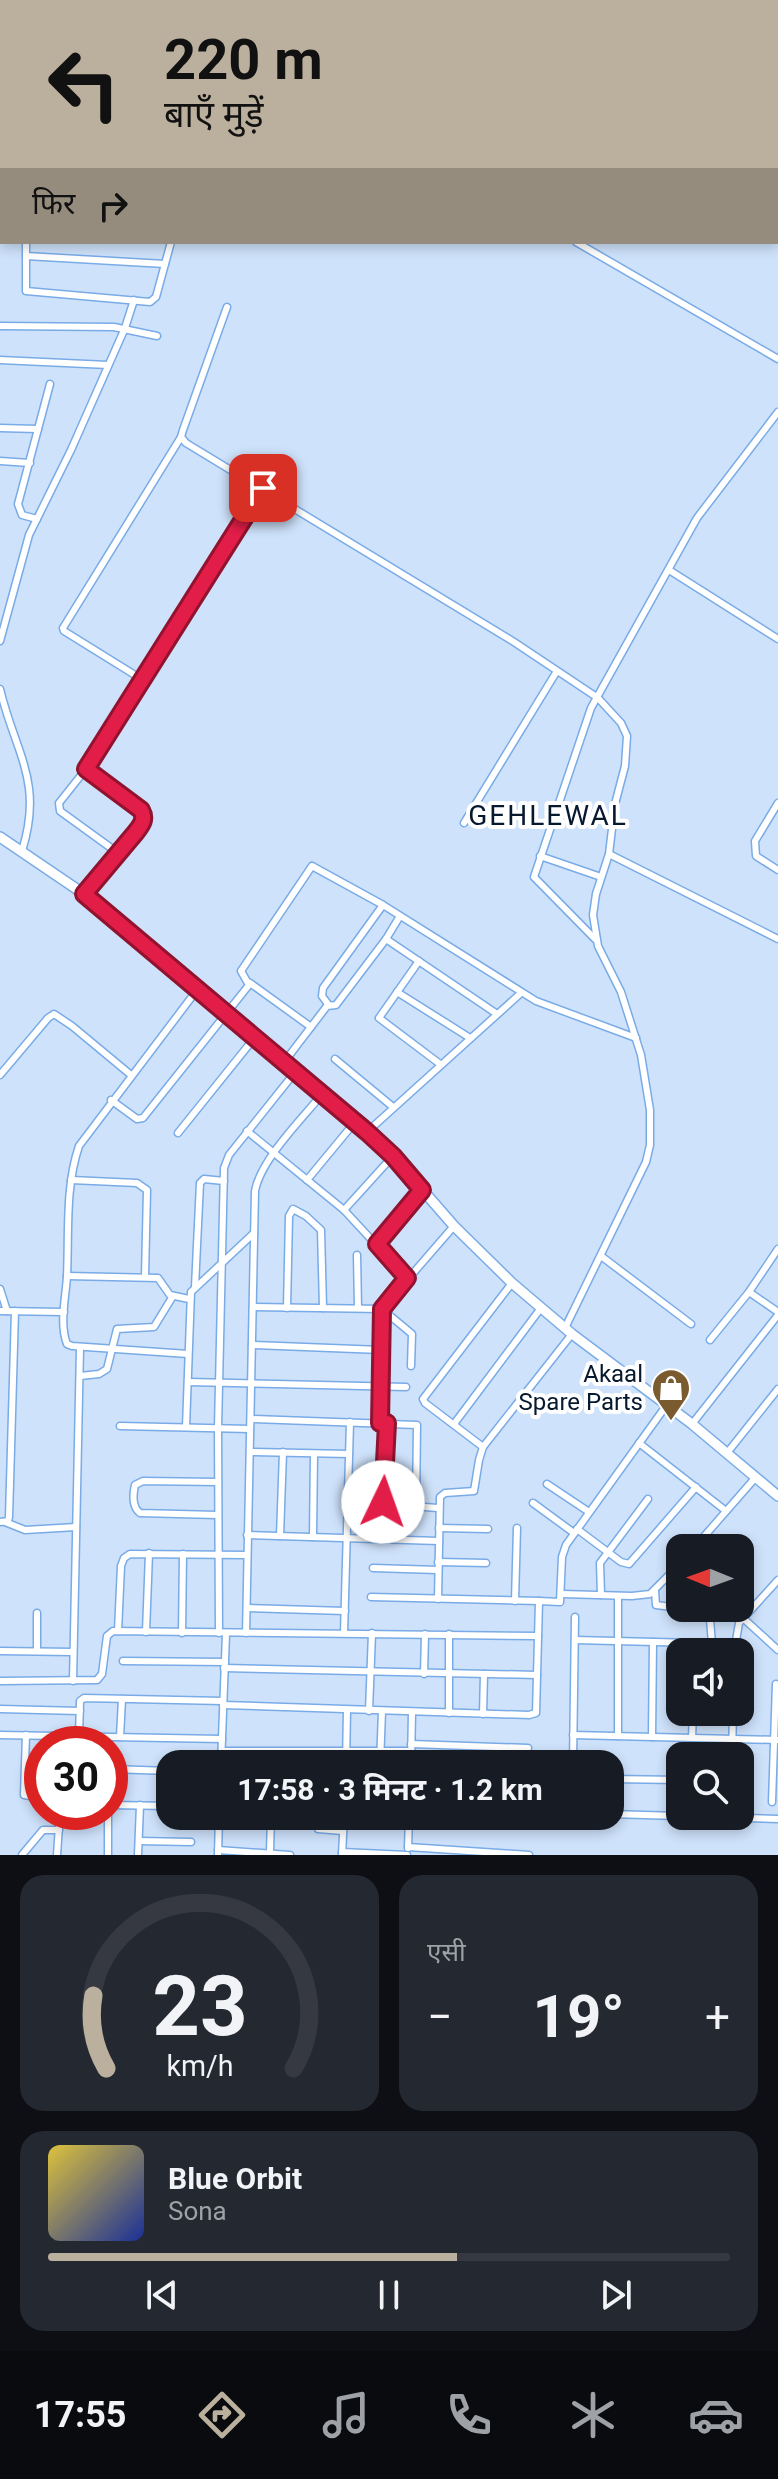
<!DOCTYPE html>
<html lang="hi">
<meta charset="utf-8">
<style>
body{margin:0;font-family:Roboto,"Noto Sans Devanagari",sans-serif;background:#242831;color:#f1f3f6;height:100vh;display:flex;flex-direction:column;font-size:30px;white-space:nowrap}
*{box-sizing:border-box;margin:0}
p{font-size:26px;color:#9ea1a6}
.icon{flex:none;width:44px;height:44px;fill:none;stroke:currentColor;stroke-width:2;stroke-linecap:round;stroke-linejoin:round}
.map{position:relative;height:1855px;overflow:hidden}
.side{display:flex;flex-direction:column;gap:20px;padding:20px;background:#0d0f14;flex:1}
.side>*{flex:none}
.guide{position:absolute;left:0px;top:0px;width:778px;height:244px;box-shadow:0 4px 12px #0003;background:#bbaf9d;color:#111;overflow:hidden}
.needle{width:52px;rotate:271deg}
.controls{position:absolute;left:666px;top:1534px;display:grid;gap:16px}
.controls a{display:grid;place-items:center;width:88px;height:88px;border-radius:16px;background:#171b24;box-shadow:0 4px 12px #0003;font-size:40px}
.speed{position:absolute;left:24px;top:1726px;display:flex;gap:16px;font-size:40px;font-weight:700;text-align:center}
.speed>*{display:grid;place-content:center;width:104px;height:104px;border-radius:50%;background:#171b24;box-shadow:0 4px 12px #0003;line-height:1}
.speed .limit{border:12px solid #d22;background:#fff;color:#111}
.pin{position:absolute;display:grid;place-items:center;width:68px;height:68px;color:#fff;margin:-34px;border-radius:16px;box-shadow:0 4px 12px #0006}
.me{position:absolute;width:88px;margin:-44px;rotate:3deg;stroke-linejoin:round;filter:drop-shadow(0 0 6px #0008)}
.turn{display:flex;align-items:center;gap:28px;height:168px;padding:0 32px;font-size:36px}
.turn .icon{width:104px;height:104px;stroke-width:2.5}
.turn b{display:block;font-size:56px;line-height:68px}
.then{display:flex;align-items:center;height:76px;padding:0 32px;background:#0003;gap:16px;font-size:30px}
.big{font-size:60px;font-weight:700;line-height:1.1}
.side .tile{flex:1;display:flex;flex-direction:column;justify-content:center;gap:12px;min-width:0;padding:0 28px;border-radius:24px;background:#242831}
.side .dial{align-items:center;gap:0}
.dial svg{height:208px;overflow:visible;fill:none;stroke:#363941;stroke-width:7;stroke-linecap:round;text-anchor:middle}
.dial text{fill:#f1f3f6;stroke:none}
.song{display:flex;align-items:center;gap:24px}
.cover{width:96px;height:96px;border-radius:12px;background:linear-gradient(135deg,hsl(50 70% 55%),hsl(230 70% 35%))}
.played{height:8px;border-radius:4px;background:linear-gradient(90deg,#bbaf9d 60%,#363941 60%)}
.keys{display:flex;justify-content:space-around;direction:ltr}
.heat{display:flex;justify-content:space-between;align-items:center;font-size:44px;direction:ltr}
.side .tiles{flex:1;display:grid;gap:20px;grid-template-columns:1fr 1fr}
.tile:last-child{grid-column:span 2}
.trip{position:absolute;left:156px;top:1750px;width:468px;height:80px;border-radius:24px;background:#171b24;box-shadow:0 4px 12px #0003;font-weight:700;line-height:80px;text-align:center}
.menu{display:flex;height:128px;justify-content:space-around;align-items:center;background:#090b0e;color:#9ea1a6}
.menu .icon{width:56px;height:56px}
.menu .current{color:#bbaf9d}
.menu b{font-size:36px;color:#f1f3f6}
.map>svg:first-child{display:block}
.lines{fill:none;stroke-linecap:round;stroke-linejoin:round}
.street-casing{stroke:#79abe7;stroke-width:9}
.secondary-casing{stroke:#79abe7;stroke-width:12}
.primary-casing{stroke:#79abe7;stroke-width:13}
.street{stroke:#fff;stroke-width:6}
.secondary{stroke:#fff;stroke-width:9}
.primary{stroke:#fff;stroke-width:10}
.route-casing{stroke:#92132f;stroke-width:20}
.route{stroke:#e11d48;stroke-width:14}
.labels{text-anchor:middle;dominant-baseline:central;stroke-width:8;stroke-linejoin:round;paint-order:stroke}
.poi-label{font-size:24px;fill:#06192f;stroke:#fff;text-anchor:end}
.quarter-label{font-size:28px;letter-spacing:2px;fill:#06192f;stroke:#fff}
</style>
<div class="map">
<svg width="778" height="1855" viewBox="0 0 778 1855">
<rect width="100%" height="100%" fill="#cee2fb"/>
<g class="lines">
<g class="street-casing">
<g id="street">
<polyline points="371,0 379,2"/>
<polyline points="579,0 581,2"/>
<polyline points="706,0 708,2"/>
<polyline points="195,2 195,0"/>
<polyline points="228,2 229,0"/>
<polyline points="317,2 317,0"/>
<polyline points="452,2 453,0"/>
<polyline points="501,2 503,0"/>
<polyline points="573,2 575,0"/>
<polyline points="628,2 630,0"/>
<polyline points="676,2 678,0"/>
<polyline points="734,2 736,0"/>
<polyline points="0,37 2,37"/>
<polyline points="776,63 778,60"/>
<polyline points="0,74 2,74"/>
<polyline points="776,95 778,96"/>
<polyline points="776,118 778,115"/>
<polyline points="776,152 778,150"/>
<polyline points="0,159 2,159"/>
<polyline points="0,183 2,183"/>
<polyline points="0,220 2,220"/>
<polyline points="26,242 26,291 150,302 156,297 171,242"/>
<polyline points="576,242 778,359"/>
<polyline points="26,256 165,264"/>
<polyline points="227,307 183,430 181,437 186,443 514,642 598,698 621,723 627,736 625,766 615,804 609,854 596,894 593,915 598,946 621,992 641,1055 650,1110 650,1145 646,1162 565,1328"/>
<polyline points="0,326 114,327 157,336"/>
<polyline points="0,360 108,365"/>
<polyline points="0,428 38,429"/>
<polyline points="0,461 30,463"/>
<polyline points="37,519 22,515 18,504 50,384"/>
<polyline points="669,570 778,639"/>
<polyline points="0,641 29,535 71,450 125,328 134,300"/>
<polyline points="143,680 64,631 63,628 181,437"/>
<path d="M0,689c15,64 44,92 22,162"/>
<polyline points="778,803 755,841 756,856 778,870"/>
<polyline points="464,823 557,671"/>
<polyline points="118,853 60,811 59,803 86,769 263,488"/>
<polyline points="609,854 778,939"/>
<polyline points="540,856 601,877"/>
<path d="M84,894l52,-62c6,-8 10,-12 5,-22l-55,-41"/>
<polyline points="386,939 497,1014"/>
<polyline points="595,939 534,877 591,708 697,518 778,412"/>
<polyline points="419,961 379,1018 440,1064"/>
<polyline points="250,983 311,1027"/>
<polyline points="397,992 470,1038"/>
<polyline points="328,1004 322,996 323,988 383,905"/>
<polyline points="335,1059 393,1107"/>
<polyline points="285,1061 327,1006 336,1005 386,939 400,916"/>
<polyline points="0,1075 48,1018 54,1014 72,1026 131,1075"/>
<polyline points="111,1100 137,1119 143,1118 249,985 241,971 312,866 383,905 536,1001 636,1038"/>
<polyline points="247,1131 344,1210 407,1278"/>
<polyline points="367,1132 521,993"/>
<polyline points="178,1133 256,1036"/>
<polyline points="71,1180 137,1183 147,1190 145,1277"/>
<polyline points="307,1180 355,1122"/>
<polyline points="344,1210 393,1156"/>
<polyline points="377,1244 422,1190"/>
<polyline points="357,1255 358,1308"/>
<polyline points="601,1256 691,1324"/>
<polyline points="67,1276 158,1278 170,1295 189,1299"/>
<polyline points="195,1287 200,1183 204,1179 224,1181"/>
<polyline points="0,1289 7,1311"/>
<polyline points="749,1292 778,1312"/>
<polyline points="253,1307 382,1309 412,1334 411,1366"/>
<polyline points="287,1308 289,1216 293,1209 306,1216 321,1230 323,1308"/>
<polyline points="0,1311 64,1312"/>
<polyline points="710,1340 749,1292 778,1249"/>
<polyline points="252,1345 381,1350"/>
<path d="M188,1354l-116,-8 -5,-2c-8,-20 -1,-48 0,-68 2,-43 -2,-89 12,-130l118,-156"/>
<polyline points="80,1376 99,1374 107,1369 117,1329 154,1327 173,1296"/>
<polyline points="188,1382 406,1387"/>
<polyline points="251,1419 417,1425 416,1507"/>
<polyline points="380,1423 382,1309 454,1226"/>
<polyline points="387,1423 384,1504 438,1508"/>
<polyline points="454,1424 541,1308"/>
<polyline points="692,1424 778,1315"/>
<polyline points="120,1426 250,1429"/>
<polyline points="186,1427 191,1292 254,1233"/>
<polyline points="639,1443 726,1511"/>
<polyline points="483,1447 425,1403 423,1399 512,1283"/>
<polyline points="250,1452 349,1454"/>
<polyline points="727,1453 778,1389"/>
<polyline points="547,1484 589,1512"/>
<polyline points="533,1503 574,1533"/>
<path d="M217,1515l-77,-2c-8,-6 -7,-19 -5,-28l8,-4 75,1"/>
<polyline points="0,1522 8,1521 9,1517 15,1311"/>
<polyline points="5,1522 25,1530 76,1527"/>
<polyline points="439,1528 488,1529"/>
<polyline points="577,1529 621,1562 629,1564 696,1487"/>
<polyline points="247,1535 439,1541"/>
<polyline points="280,1536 283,1452"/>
<polyline points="313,1537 314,1454"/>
<polyline points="694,1548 756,1477"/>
<polyline points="438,1562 486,1563"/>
<polyline points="373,1568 438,1570"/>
<polyline points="655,1591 656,1605 680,1608"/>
<polyline points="562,1594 632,1596 650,1594 680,1564"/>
<polyline points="601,1595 600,1563 648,1499"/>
<polyline points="618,1596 618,1736"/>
<polyline points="371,1597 539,1601"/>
<polyline points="438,1599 440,1497 445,1493 474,1491 479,1460 483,1447 572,1334"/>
<polyline points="515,1601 517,1528"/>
<polyline points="247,1608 345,1611"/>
<polyline points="684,1608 696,1609 710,1619 712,1644"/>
<polyline points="743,1618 778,1650"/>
<polyline points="118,1631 121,1566 124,1558 130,1554 247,1555"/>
<polyline points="146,1632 149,1553"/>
<polyline points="182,1633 183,1554"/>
<polyline points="219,1633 218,1428 224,1168 229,1155 296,1071"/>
<path d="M246,1633l9,-442c6,-32 47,-72 68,-98"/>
<polyline points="344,1633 350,1422"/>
<polyline points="449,1634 449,1713"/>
<polyline points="575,1640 735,1644"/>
<polyline points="0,1651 73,1652"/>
<polyline points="37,1651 37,1613"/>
<polyline points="734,1652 739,1623 778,1580"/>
<polyline points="123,1661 225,1662"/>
<polyline points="224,1668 537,1675"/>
<polyline points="424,1674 425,1634"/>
<polyline points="0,1681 97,1680 102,1674 107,1636 113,1631 538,1636"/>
<polyline points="73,1681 80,1348"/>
<polyline points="223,1705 529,1715 536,1713 539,1601 560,1602 562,1557 566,1545 666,1406"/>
<polyline points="0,1709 80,1711"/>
<polyline points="369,1711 372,1633"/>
<polyline points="483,1714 484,1674"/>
<polyline points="0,1735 222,1739"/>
<polyline points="26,1735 24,1795 42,1798"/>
<polyline points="573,1735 778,1740"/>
<polyline points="79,1736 80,1701 84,1698 223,1701"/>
<polyline points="120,1737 122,1699"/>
<polyline points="652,1737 653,1642"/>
<polyline points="692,1738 693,1712"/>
<polyline points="411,1744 528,1748"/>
<polyline points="222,1751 411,1751"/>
<polyline points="732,1756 733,1712"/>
<polyline points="221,1764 226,1634"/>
<polyline points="318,1764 319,1752"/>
<polyline points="346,1764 347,1710"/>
<polyline points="380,1764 382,1711"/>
<polyline points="411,1764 412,1712"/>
<polyline points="573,1764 575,1617"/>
<polyline points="41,1768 42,1768"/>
<polyline points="110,1769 170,1771"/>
<polyline points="610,1779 680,1780"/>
<polyline points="772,1802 776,1684"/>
<polyline points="110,1805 170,1806"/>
<polyline points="610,1814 778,1819"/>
<polyline points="316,1816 318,1829 343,1831"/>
<polyline points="344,1819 409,1820"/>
<polyline points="139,1841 191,1842"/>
<polyline points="408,1847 529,1855"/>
<polyline points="408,1848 409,1816"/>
<polyline points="218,1850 290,1855"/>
<polyline points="270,1852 271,1816"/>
<polyline points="342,1852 407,1855"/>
<polyline points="22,1855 43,1830 59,1830"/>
<polyline points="57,1855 60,1812"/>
<polyline points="108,1855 108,1812"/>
<polyline points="138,1855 140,1805"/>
<polyline points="218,1855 219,1816"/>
<polyline points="342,1855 344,1816"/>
</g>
</g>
<g class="secondary-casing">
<polyline id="secondary" points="0,837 84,894 285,1061 393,1156 454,1226 512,1283 572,1334 692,1424 778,1496"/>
</g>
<g class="primary-casing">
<g id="primary">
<polyline points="754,0 756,2"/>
<polyline points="776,19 778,21"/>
<polyline points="776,30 778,32"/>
</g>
</g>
<use href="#street" class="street"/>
<use href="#secondary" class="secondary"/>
<use href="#primary" class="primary"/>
</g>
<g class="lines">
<g class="route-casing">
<path id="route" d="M263,488l-177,281 55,41c5,9 1,14 -5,22l-52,62 283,238 26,24 29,34 -45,54 30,34 -25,31 -2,114h7l-4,79"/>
</g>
<use href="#route" class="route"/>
</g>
<defs>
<g id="shop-pin" transform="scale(2)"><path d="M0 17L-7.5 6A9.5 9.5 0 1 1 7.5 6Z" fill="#7a5b30" stroke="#fff"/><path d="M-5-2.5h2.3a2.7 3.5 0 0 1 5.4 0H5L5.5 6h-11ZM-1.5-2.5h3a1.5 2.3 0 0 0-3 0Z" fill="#fff"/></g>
</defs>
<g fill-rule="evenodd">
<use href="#shop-pin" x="671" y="1388"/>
</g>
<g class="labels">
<g class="poi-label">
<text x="643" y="1374">Akaal<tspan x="643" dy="28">Spare Parts</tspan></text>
</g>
<g class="quarter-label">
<text x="548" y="815">GEHLEWAL</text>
</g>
</g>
</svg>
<div class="controls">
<a><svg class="needle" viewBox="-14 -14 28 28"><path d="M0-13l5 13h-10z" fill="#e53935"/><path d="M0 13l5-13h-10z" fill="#9ea1a6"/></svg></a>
<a><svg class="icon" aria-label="sound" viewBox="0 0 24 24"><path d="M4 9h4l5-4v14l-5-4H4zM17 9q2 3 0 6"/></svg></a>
<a><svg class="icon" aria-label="search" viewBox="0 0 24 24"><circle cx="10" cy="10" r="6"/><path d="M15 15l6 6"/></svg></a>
</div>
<div class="speed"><div class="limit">30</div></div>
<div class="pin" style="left:263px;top:488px;background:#d93025"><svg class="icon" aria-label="arrive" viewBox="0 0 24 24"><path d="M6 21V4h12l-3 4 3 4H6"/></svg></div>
<svg class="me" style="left:383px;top:1502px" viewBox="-20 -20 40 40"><circle r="19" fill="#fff"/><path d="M0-13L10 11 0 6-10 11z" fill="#e11d48"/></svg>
<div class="trip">17:58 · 3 मिनट · 1.2 km</div>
<div class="guide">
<div class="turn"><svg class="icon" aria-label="left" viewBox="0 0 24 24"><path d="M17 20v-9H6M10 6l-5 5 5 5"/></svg><div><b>220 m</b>बाएँ मुड़ें</div></div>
<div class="then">फिर<svg class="icon" aria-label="right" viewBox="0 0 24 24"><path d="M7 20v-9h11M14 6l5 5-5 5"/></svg></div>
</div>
</div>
<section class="side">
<div class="tiles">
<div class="tile dial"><svg viewBox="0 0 100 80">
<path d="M14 69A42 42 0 1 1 86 69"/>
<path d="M14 69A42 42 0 0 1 9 41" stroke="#bbaf9d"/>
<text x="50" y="56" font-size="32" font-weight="700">23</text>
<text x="50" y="72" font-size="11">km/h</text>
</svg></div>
<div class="tile"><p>एसी</p>
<div class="heat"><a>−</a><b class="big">19°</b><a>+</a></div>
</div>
<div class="tile">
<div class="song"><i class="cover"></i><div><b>Blue Orbit</b><p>Sona</p></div></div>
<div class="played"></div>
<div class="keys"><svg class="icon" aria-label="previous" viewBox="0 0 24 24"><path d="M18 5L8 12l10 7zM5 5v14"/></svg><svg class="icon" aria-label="pause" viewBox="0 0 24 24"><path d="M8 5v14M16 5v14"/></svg><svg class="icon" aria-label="next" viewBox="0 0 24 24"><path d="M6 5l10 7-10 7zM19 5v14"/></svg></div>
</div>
</div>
</section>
<nav class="menu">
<b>17:55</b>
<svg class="icon current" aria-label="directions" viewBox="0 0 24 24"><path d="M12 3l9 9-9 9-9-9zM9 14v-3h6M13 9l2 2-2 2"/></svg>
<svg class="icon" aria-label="music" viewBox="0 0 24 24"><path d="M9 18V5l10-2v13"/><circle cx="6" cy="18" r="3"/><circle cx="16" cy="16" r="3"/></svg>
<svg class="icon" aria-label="phone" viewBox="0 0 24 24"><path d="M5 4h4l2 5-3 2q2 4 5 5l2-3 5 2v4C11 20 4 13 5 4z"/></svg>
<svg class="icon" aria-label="climate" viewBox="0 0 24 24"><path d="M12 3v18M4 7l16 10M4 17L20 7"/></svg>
<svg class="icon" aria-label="car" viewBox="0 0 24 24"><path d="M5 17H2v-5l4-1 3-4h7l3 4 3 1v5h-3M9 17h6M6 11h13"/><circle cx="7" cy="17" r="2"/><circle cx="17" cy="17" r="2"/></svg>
</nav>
